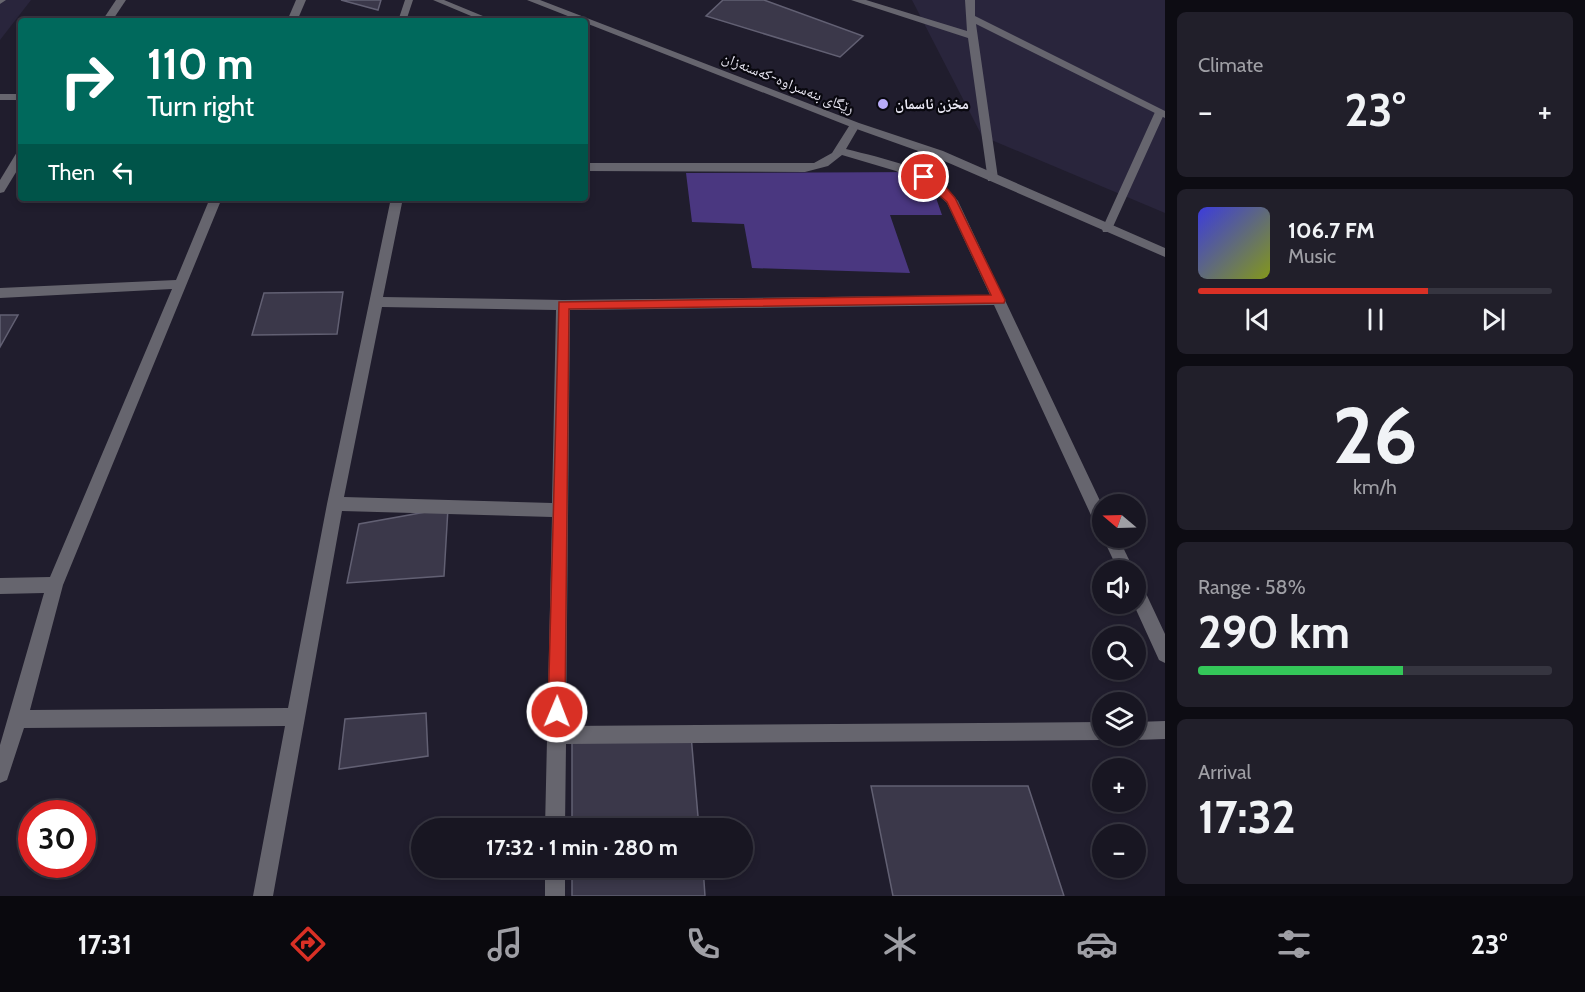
<!DOCTYPE html>
<meta charset="utf-8">
<style>
body{margin:0;font-family:Cabin,"Noto Naskh Arabic",sans-serif;background:#211f2a;color:#f1f3f6;height:100vh;display:flex;flex-direction:column;font-size:22px;white-space:nowrap}
*{box-sizing:border-box;margin:0}
p{font-size:20px;color:#9f9fa5}
.icon{flex:none;width:33px;height:33px;fill:none;stroke:currentColor;stroke-width:2;stroke-linecap:round;stroke-linejoin:round}
.map{position:relative;flex:1;overflow:hidden}
.side{display:flex;flex-direction:column;gap:12px;padding:12px;background:#0d0c13;width:420px}
.side>*{flex:none}
.guide{position:absolute;left:18px;top:18px;width:570px;height:183px;border-radius:6px;box-shadow:0 3px 9px #0003,0 0 0 2px #363540;background:#00695c;color:#fff;overflow:hidden}
.needle{width:39px;rotate:289deg}
.tools{position:absolute;left:1092px;top:494px;display:grid;gap:12px}
.tools a{display:grid;place-items:center;width:54px;height:54px;border-radius:50%;background:#181622;box-shadow:0 3px 9px #0003,0 0 0 2px #363540;font-size:30px}
.speed{position:absolute;left:18px;top:800px;display:flex;gap:12px;font-size:30px;font-weight:700;text-align:center}
.speed>*{display:grid;place-content:center;width:78px;height:78px;border-radius:50%;background:#181622;box-shadow:0 3px 9px #0003,0 0 0 2px #363540;line-height:1}
.speed .limit{border:9px solid #d22;background:#fff;color:#111}
.pin{position:absolute;display:grid;place-items:center;width:51px;height:51px;color:#fff;margin:-26px;border:3px solid #fff;border-radius:50%;box-shadow:0 2px 6px #0007}
.me{position:absolute;width:66px;margin:-33px;rotate:1deg;stroke-linejoin:round;filter:drop-shadow(0 0 4px #0008)}
.turn{display:flex;align-items:center;gap:21px;height:126px;padding:0 30px;font-size:27px}
.turn .icon{width:78px;height:78px;stroke-width:2.5}
.turn b{display:block;font-size:42px;line-height:51px}
.then{display:flex;align-items:center;height:57px;padding:0 30px;background:#0003;gap:12px;font-size:22px}
.big{font-size:45px;font-weight:700;line-height:1.1}
.side .widget{flex:1;display:flex;flex-direction:column;justify-content:center;gap:9px;min-width:0;padding:0 21px;border-radius:9px;background:#211f2a}
.side .dial{align-items:center;gap:0}
.dial b{font-size:78px;line-height:1}
.song{display:flex;align-items:center;gap:18px}
.cover{width:72px;height:72px;border-radius:9px;background:linear-gradient(135deg,hsl(240 70% 55%),hsl(70 70% 35%))}
.played{height:6px;border-radius:3px;background:linear-gradient(90deg,#d93025 65%,#363540 65%)}
.keys{display:flex;justify-content:space-around;direction:ltr}
.heat{display:flex;justify-content:space-between;align-items:center;font-size:33px;direction:ltr}
.charge{height:9px;border-radius:4px;background:linear-gradient(90deg,#34c759 58%,#363540 0)}
.trip{position:absolute;left:411px;top:818px;width:342px;height:60px;border-radius:30px;background:#181622;box-shadow:0 3px 9px #0003,0 0 0 2px #363540;font-weight:700;line-height:60px;text-align:center}
.tab-bar{display:flex;height:96px;justify-content:space-around;align-items:center;background:#0a090e;color:#9f9fa5}
.tab-bar .icon{width:42px;height:42px}
.tab-bar .active{color:#d93025}
.tab-bar b{font-size:27px;color:#f1f3f6}
main{display:flex;flex:1;min-height:0}
.map>svg:first-child{display:block}
.built{fill:#29253c}
.green{fill:#4a3780}
.building{fill:#3b384a;stroke:#626073;stroke-width:1.5}
.lines{fill:none;stroke-linecap:round;stroke-linejoin:round}
.service{fill:#66656e;fill-rule:evenodd}
.minor{fill:#66656e;fill-rule:evenodd}
.tertiary{fill:#66656e;fill-rule:evenodd}
.route{fill:#d93025;stroke:#8d1f18;stroke-width:1.5}
.poi-dot{fill:#b8abf7;stroke:#09080f;stroke-width:2}
.labels{text-anchor:middle;dominant-baseline:central;stroke-width:4.5;stroke-linejoin:round;paint-order:stroke}
.far-street-label{font-size:15px;fill:#e9e7f3;stroke:#09080f}
.far-poi-label{font-size:15px;font-weight:bold;fill:#e9e7f3;stroke:#09080f;text-anchor:start}
</style>
<main>
<div class="map">
<svg width="1165" height="896" viewBox="0 0 1165 896">
<rect width="100%" height="100%" fill="#201d2d"/>
<g class="built">
<polygon points="0,0 31,0 0,40"/>
<polygon points="912,0 1165,0 1165,213 982,136"/>
</g>
<polygon class="green" points="927,172 942,215 890,215 910,273 752,268 744,224 692,222 686,173"/>
<g class="building">
<polygon points="341,0 381,0 378,10"/>
<polygon points="723,0 764,0 863,36 840,57 706,16"/>
<polygon points="343,292 337,334 252,335 264,293"/>
<polygon points="0,315 18,315 0,347"/>
<polygon points="448,508 444,576 347,583 359,524"/>
<polygon points="426,713 428,756 339,769 345,719"/>
<polygon points="691,735 699,828 572,828 572,736"/>
<polygon points="871,786 1028,786 1064,896 893,896"/>
<polygon points="572,867 703,867 705,896 572,896"/>
</g>
<g class="lines">
<g class="service">
<polygon points="405,0 413,0 406,21 398,21"/>
<polygon points="433,0 444,0 495,21 483,21"/>
<polygon points="1160,109 1165,112 1112,229 1111,232 1103,232 1102,229 1155,112"/>
</g>
<g class="minor">
<polygon points="0,0 6,0 0,4"/>
<polygon points="116,0 126,0 112,21 102,21"/>
<polygon points="296,0 306,0 297,21 287,21"/>
<polygon points="851,0 866,0 967,31 965,0 975,0 975,16 1165,111 1165,118 976,24 998,178 996,181 988,181 968,38"/>
<rect x="0" y="94" width="21" height="6"/>
<path d="M855,122l5,3 -14,24c38,10 87,18 112,52l144,304v23l-6,-2 -102,-221 -424,5 -4,416 536,-4v13h8l-1,3 -7,2 -536,4 -1,84h-20l7,-311 -210,-6 -69,385h-20l32,-170 -261,2 -17,52 -7,3v-38l44,-152 -44,1v-16l50,-1 122,-288 -172,9v-10l176,-8 34,-82h12l-159,387 -33,125 258,-2 39,-204 64,-306h12l-20,99 180,3 427,-5 -43,-92 -11,-10 -40,-22 -54,-16 -14,11 -23,6 -220,-1v-8h229l18,-10 19,-30zM382,307l174,3 -4,193 -208,-6z"/>
<polygon points="21,151 21,164 4,192 0,193 0,180 17,152"/>
<polygon points="1102,536 1118,537 1134,570 1118,570"/>
<polygon points="1136,583 1142,585 1165,634 1165,663 1159,660 1133,603 1136,603"/>
<polygon points="1165,721 1165,739 1136,740 1129,738 1128,735 1136,735 1136,722"/>
<rect x="545" y="867" width="20" height="29"/>
</g>
<polygon class="tertiary" points="527,0 540,0 859,123 943,151 1165,248 1165,257 935,157 851,127"/>
</g>
<polygon class="route" points="924,174 944,185 955,198 1005,300 1004,303 569,309 565,712 563,718 557,721 551,718 548,712 559,302 991,295 947,202 919,177"/>
<circle class="poi-dot" cx="883" cy="104" r="6"/>
<g class="labels">
<g class="far-street-label">
<text transform="translate(788 83) rotate(22)">رێگای بنەسراوە-کەسنەزان</text>
</g>
<g class="far-poi-label">
<text x="895" y="104">مخزن ئاسمان</text>
</g>
</g>
</svg>
<div class="tools">
<a><svg class="needle" viewBox="-14 -14 28 28"><path d="M0-13l5 13h-10z" fill="#e53935"/><path d="M0 13l5-13h-10z" fill="#9f9fa5"/></svg></a>
<a><svg class="icon" aria-label="sound" viewBox="0 0 24 24"><path d="M4 9h4l5-4v14l-5-4H4zM17 9q2 3 0 6"/></svg></a>
<a><svg class="icon" aria-label="search" viewBox="0 0 24 24"><circle cx="10" cy="10" r="6"/><path d="M15 15l6 6"/></svg></a>
<a><svg class="icon" aria-label="layers" viewBox="0 0 24 24"><path d="M12 4l9 5-9 5-9-5zM3 14l9 5 9-5"/></svg></a>
<a>+</a>
<a>−</a>
</div>
<div class="speed"><div class="limit">30</div></div>
<div class="pin" style="left:924px;top:177px;background:#d93025"><svg class="icon" aria-label="arrive" viewBox="0 0 24 24"><path d="M6 21V4h12l-3 4 3 4H6"/></svg></div>
<svg class="me" style="left:557px;top:712px" viewBox="-20 -20 40 40"><circle r="17" fill="#d93025" stroke="#fff" stroke-width="3"/><path d="M0-11L8 9 0 5-8 9z" fill="#fff"/></svg>
<div class="trip">17:32 · 1 min · 280 m</div>
<div class="guide">
<div class="turn"><svg class="icon" aria-label="right" viewBox="0 0 24 24"><path d="M7 20v-9h11M14 6l5 5-5 5"/></svg><div><b>110 m</b>Turn right</div></div>
<div class="then">Then<svg class="icon" aria-label="left" viewBox="0 0 24 24"><path d="M17 20v-9H6M10 6l-5 5 5 5"/></svg></div>
</div>
</div>
<section class="side">
<div class="widget"><p>Climate</p>
<div class="heat"><a>−</a><b class="big">23°</b><a>+</a></div>
</div>
<div class="widget">
<div class="song"><i class="cover"></i><div><b>106.7 FM</b><p>Music</p></div></div>
<div class="played"></div>
<div class="keys"><svg class="icon" aria-label="previous" viewBox="0 0 24 24"><path d="M18 5L8 12l10 7zM5 5v14"/></svg><svg class="icon" aria-label="pause" viewBox="0 0 24 24"><path d="M8 5v14M16 5v14"/></svg><svg class="icon" aria-label="next" viewBox="0 0 24 24"><path d="M6 5l10 7-10 7zM19 5v14"/></svg></div>
</div>
<div class="widget dial"><b>26</b><p>km/h</p></div>
<div class="widget"><p>Range · 58%</p><b class="big">290 km</b><div class="charge"></div></div>
<div class="widget"><p>Arrival</p><b class="big">17:32</b></div>
</section>
</main>
<nav class="tab-bar">
<b>17:31</b>
<svg class="icon active" aria-label="directions" viewBox="0 0 24 24"><path d="M12 3l9 9-9 9-9-9zM9 14v-3h6M13 9l2 2-2 2"/></svg>
<svg class="icon" aria-label="music" viewBox="0 0 24 24"><path d="M9 18V5l10-2v13"/><circle cx="6" cy="18" r="3"/><circle cx="16" cy="16" r="3"/></svg>
<svg class="icon" aria-label="phone" viewBox="0 0 24 24"><path d="M5 4h4l2 5-3 2q2 4 5 5l2-3 5 2v4C11 20 4 13 5 4z"/></svg>
<svg class="icon" aria-label="climate" viewBox="0 0 24 24"><path d="M12 3v18M4 7l16 10M4 17L20 7"/></svg>
<svg class="icon" aria-label="car" viewBox="0 0 24 24"><path d="M5 17H2v-5l4-1 3-4h7l3 4 3 1v5h-3M9 17h6M6 11h13"/><circle cx="7" cy="17" r="2"/><circle cx="17" cy="17" r="2"/></svg>
<svg class="icon" aria-label="filters" viewBox="0 0 24 24"><path d="M4 7h16M4 17h16"/><circle cx="9" cy="7" r="2"/><circle cx="15" cy="17" r="2"/></svg>
<b>23°</b>
</nav>
